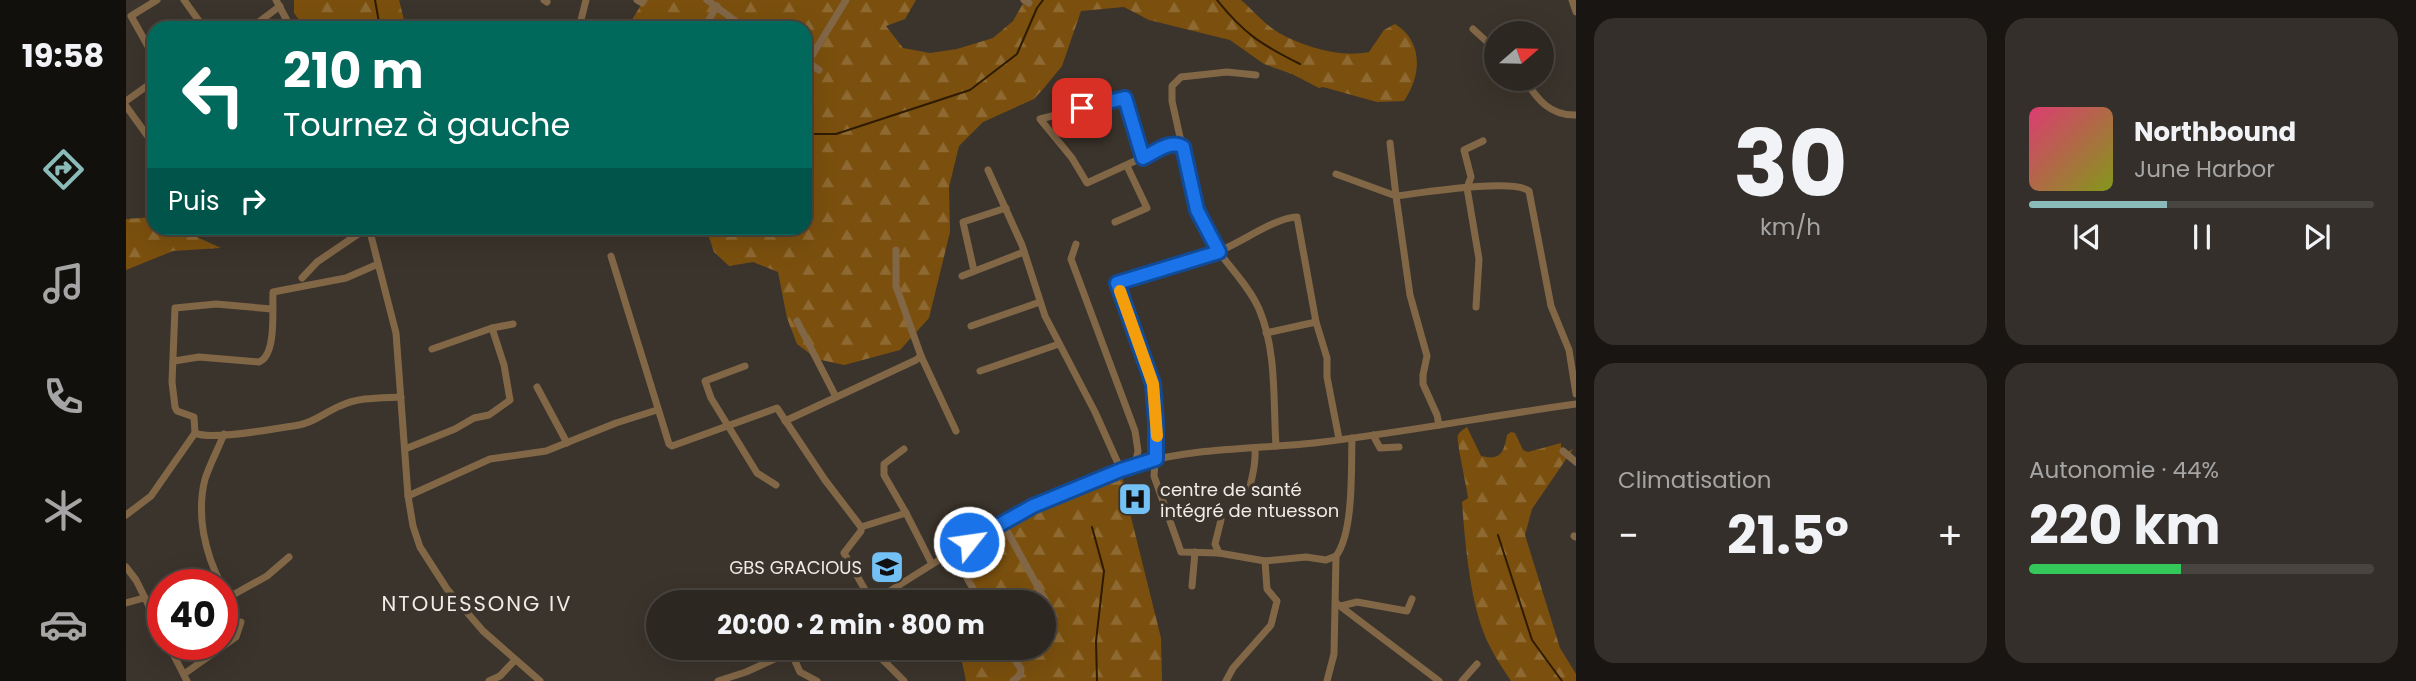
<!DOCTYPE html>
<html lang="fr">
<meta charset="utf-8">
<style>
body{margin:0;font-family:Poppins,sans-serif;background:#342f2a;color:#f1f3f6;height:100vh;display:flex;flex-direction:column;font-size:26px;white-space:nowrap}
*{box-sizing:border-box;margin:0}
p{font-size:23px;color:#a6a5a5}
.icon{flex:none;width:38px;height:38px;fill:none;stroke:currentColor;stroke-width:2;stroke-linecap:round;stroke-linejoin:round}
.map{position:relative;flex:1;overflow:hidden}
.side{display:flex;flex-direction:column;gap:18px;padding:18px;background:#181512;width:840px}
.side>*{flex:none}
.banner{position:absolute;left:21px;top:21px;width:665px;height:214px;border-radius:21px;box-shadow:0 7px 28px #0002,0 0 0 2px #48443f;background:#00695c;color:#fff;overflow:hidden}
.needle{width:46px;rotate:70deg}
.controls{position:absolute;left:1358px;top:21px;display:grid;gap:14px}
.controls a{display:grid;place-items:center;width:70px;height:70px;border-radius:50%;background:#2c2721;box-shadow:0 7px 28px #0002,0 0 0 2px #48443f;font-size:35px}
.speed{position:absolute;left:21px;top:569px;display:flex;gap:14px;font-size:35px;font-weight:700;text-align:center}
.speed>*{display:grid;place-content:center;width:91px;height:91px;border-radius:50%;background:#2c2721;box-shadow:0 7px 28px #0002,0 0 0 2px #48443f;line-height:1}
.speed .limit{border:10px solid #d22;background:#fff;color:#111}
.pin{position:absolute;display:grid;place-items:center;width:60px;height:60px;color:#fff;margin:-30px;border-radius:14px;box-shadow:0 4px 10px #0006}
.me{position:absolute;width:77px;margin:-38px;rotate:60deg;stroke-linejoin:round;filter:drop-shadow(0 0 5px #0008)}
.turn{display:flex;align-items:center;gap:24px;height:147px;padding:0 21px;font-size:32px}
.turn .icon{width:91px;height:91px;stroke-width:2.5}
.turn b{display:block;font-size:49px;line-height:60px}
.then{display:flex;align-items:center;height:66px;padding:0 21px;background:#0003;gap:14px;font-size:26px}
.big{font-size:52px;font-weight:700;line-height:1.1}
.side .widget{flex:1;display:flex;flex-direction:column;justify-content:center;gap:10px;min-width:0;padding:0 24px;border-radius:21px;background:#342f2a}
.side .dial{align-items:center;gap:0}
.dial b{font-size:91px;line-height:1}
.song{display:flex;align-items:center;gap:21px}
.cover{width:84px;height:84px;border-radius:10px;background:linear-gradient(135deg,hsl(340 70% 55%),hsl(70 70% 35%))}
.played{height:7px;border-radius:4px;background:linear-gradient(90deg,#8bbbb9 40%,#48443f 40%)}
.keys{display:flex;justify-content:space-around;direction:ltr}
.heat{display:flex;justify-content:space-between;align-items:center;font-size:38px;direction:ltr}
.charge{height:10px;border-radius:5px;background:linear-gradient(90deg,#34c759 44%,#48443f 0)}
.side .tiles{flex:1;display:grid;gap:18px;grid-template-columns:repeat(2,1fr)}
.trip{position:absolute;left:520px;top:590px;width:410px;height:70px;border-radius:35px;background:#2c2721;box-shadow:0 7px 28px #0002,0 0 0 2px #48443f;font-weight:700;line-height:70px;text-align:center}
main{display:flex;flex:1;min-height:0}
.tab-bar{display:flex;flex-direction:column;width:126px;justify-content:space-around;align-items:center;background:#12100d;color:#a6a5a5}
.tab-bar .icon{width:49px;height:49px}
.tab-bar .current{color:#8bbbb9}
.tab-bar b{font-size:32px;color:#f1f3f6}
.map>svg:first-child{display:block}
.forest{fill:url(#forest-firs)}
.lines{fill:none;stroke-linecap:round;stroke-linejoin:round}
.stream{stroke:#2e1b00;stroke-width:2}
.minor{stroke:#826747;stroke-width:7}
.route-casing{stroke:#114b97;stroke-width:18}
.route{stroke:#1a73e8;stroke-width:12}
.slow{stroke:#f59e0b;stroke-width:12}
.labels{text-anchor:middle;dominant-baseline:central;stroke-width:7;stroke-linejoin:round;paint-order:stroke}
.poi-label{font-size:18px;fill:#f0ebe6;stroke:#3b342c;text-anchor:start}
.quarter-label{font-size:21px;letter-spacing:2px;fill:#f0ebe6;stroke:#3b342c}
</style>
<main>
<nav class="tab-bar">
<b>19:58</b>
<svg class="icon current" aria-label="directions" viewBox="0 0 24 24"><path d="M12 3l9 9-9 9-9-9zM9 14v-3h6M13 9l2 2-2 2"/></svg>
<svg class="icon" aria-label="music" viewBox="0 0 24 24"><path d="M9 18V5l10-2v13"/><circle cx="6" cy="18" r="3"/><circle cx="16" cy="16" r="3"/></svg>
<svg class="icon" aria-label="phone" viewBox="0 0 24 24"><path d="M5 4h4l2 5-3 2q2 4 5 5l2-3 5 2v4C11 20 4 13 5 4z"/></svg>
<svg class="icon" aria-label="climate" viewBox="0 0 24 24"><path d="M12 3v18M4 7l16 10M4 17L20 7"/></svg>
<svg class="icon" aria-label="car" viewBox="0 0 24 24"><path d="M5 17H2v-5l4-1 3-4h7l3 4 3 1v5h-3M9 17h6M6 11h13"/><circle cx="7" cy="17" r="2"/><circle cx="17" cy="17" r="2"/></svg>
</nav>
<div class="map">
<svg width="1450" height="681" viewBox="0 0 1450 681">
<defs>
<pattern id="forest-firs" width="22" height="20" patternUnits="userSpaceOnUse" patternTransform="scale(1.75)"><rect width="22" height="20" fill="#7b500e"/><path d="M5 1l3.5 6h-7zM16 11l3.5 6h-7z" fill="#8e6931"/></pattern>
</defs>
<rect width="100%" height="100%" fill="#3b342c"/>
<g class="forest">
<polygon points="168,0 273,0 280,28 179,28 168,13"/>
<path d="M518,0h272l-11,19 -19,7 17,22 27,5 27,-4 36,-11 20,-17 12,-21h216c12,10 24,25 38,33 26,14 60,25 90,19l15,-22 11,-6c28,17 27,51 9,77l-27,1 -54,-15 -4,1 -27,-14 -28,-10 -34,-24 -81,-20 -25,-13 -43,4 -19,55 -18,22 -10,11 -51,23 -24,24 -10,41 1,45 -21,86 -29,32 -56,15 -27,-6 -20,-15 -10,-26 -9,-46 -25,-10 -24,4 -15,-14 -8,-24h99v-200h-178z"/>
<polygon points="28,217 28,228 51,228 95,248 47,251 0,270 0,219"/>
<path d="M1341,427l14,29c20,5 23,-4 26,-21l4,-3 4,1 8,17 5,2 33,-9v7l4,3 8,-4 -41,60 -7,26 35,113 16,26v7h-65c-9,-14 -19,-28 -25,-43 -16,-36 -21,-96 -24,-136l6,-4c-1,-11 -12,-57 -10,-63 2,-4 5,-5 9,-8z"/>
<polygon points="995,470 1000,497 1035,638 1036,681 840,681 836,662 828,648 917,648 917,602 843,602 846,592 843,565 861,533 876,522"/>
</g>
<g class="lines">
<g class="stream">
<polyline points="249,0 254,28"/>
<path d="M1091,0c27,34 45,45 83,64"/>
<polyline points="679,134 710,134 844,90 891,54 911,8 917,0"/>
<polyline points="966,527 978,571 970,641 971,681"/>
<polyline points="1372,535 1406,640 1436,681"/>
</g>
<g class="minor">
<polyline points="58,0 78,28"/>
<polyline points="150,0 165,28"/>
<polyline points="418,0 421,2"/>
<polyline points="511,0 516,3 518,0"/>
<polyline points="581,0 619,28"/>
<polyline points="898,0 903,3"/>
<polyline points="1446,0 1450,12"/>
<polyline points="125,28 154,6"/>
<polyline points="453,28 460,0"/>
<polyline points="578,28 591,6"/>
<polyline points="1347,29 1370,50"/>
<polyline points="28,57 5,16 31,0"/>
<polyline points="680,61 693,70"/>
<polyline points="679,67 720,0"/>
<path d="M1398,79c13,20 26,37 52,36"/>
<polyline points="0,101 28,81"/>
<polyline points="0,106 28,145"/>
<polyline points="1264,143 1270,196"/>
<polyline points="1056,146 1046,101 1046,86 1055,77 1101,72 1130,75"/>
<path d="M1017,158l-18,-60 -85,21 32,39 15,25 85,-39h7l4,3c8,38 13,71 36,105 13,18 31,36 40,57 18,42 14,92 17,137"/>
<polyline points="862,170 896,245 919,316 969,412 995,470"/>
<polyline points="1210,174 1270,196"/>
<polyline points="989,222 1021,208 1001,166"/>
<polyline points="243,228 270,333 282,496 287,526 294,547 321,589 357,631 414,681"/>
<polyline points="950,244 945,259 1009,431 1012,451 1009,465"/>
<polyline points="485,256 543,444 546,446 651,408 699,480 735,527 735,531 718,553 746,602"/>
<polyline points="848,271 837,222 880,208"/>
<polyline points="836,276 898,252"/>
<polyline points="176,278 191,262 241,228"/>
<polyline points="1350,307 1353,259 1341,188 1345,177 1338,150 1357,141"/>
<polyline points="671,321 710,397"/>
<polyline points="845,326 914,302"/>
<polyline points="1140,333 1190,322"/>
<polyline points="306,349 366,328 387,324"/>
<polyline points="795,356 830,431"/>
<path d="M48,361l25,-4 60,5c18,-7 13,-53 14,-70l73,-14 32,-14"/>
<polyline points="619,366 579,381 585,398 631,473 650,485"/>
<polyline points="854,371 933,344"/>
<polyline points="411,387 441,443"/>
<polyline points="659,421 790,360 795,356 770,286 770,250"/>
<path d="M1313,425l-2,-10 -14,-31v-9l4,-19 -17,-61 -14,-99c25,-3 117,-18 133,-5l22,115 18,44 7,44"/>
<polyline points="69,433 68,417 51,411 49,407 46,382 49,308 90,304 146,309"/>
<polyline points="1247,435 1254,448 1273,447"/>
<polyline points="279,449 329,429 348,418 363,415 384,400 378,365 366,328"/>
<polyline points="778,449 758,464 758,475 780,513"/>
<polyline points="1437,451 1450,462"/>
<path d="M1124,487c3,-16 6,-21 5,-39"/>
<polyline points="282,496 364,459 420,451 490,423 531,410"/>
<polyline points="852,513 861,533"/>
<path d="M0,515l25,-19 44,-63c16,8 84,-5 104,-8 16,-3 26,-13 41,-19 19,-9 40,-8 61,-9"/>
<polyline points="876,522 928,616"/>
<polyline points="735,527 780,513 806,564"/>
<polyline points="1448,536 1450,537"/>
<polyline points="825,551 855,602"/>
<polyline points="1093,553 1089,544 1095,520"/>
<path d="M1210,556l-10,4 -20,-3 -41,4 -46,-8 -38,-1 -27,-76 3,-39 -4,-53 -36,-101c33,-11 68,-19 100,-31 22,-8 59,-35 80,-35l19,105 11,36v19l12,62"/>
<polyline points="0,567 10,580 37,634"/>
<path d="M95,584c-16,-31 -25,-69 -16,-105 5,-15 13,-30 19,-45"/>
<polyline points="1066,586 1069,552"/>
<polyline points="96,601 141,576 163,557"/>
<path d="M747,602c83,-54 167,-107 262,-137 53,-17 122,-16 179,-22 87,-10 175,-27 262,-39"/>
<polyline points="0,603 18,598"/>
<polyline points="1210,603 1313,681"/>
<polyline points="1215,606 1231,602 1281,611 1286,599"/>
<polyline points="23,607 37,602"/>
<polyline points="42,644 61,681"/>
<polyline points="745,648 778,681"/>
<polyline points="881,648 895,669 894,675 887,681"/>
<polyline points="664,650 674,672 691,681"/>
<polyline points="58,674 110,637 115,622"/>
<polyline points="363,681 374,676 389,660"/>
<polyline points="592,681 620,672 673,648"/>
<polyline points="1100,681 1107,668 1145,625 1151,601 1141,589 1139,561"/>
<path d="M1201,681l7,-27 2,-98c18,-24 15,-88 16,-118"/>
<polyline points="1336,681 1351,664"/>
</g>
</g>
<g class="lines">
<g class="route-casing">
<path id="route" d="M843,542l64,-36 88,-36 35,-11v-37l-3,-38 -36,-101 102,-31 -22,-42 -14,-63c-12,-8 -28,5 -40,11l-18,-60 -43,10"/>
</g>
<use href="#route" class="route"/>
<polyline class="slow" points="994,291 1027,384 1031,436"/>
</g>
<defs>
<g id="hospital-square" transform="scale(1.75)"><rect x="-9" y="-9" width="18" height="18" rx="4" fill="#73c1f5" stroke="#3b342c"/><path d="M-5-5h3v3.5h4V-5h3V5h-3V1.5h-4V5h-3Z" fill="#111"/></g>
<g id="school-square" transform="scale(1.75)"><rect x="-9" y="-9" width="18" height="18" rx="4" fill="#73c1f5" stroke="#3b342c"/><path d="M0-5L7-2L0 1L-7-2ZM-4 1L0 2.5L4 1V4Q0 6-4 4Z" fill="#111"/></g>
</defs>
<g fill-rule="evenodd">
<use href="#hospital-square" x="1009" y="499"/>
<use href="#school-square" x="761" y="567"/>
</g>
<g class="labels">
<g class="poi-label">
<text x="1034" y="489">centre de santé<tspan x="1034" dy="21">intégré de ntuesson</tspan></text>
<text x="736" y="567" text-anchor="end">GBS GRACIOUS</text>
</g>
<g class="quarter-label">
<text x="351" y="603">NTOUESSONG IV</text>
</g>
</g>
</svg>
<div class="controls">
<a><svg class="needle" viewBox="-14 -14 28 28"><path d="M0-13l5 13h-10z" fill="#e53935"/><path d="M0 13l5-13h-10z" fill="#a6a5a5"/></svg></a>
</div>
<div class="speed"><div class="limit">40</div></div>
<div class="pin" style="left:956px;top:108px;background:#d93025"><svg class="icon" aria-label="arrive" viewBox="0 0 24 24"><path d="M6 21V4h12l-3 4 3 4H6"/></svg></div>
<svg class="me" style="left:843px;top:542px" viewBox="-20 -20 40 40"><circle r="17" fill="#1a73e8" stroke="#fff" stroke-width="3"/><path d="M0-11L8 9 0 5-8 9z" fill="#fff"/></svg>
<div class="trip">20:00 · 2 min · 800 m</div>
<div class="banner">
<div class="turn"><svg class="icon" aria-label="left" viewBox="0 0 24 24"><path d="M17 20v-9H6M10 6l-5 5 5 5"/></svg><div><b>210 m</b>Tournez à gauche</div></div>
<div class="then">Puis<svg class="icon" aria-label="right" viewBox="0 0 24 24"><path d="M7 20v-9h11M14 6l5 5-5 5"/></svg></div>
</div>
</div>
<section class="side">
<div class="tiles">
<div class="widget dial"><b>30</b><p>km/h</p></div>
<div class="widget">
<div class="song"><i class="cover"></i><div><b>Northbound</b><p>June Harbor</p></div></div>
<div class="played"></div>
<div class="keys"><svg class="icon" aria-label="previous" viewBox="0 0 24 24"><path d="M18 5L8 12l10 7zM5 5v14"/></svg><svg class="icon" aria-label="pause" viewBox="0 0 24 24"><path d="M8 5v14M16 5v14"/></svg><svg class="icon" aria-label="next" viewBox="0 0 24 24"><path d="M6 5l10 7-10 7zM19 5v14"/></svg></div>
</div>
<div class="widget"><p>Climatisation</p>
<div class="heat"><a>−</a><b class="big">21.5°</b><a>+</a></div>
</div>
<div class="widget"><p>Autonomie · 44%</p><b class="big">220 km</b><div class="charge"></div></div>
</div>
</section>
</main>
